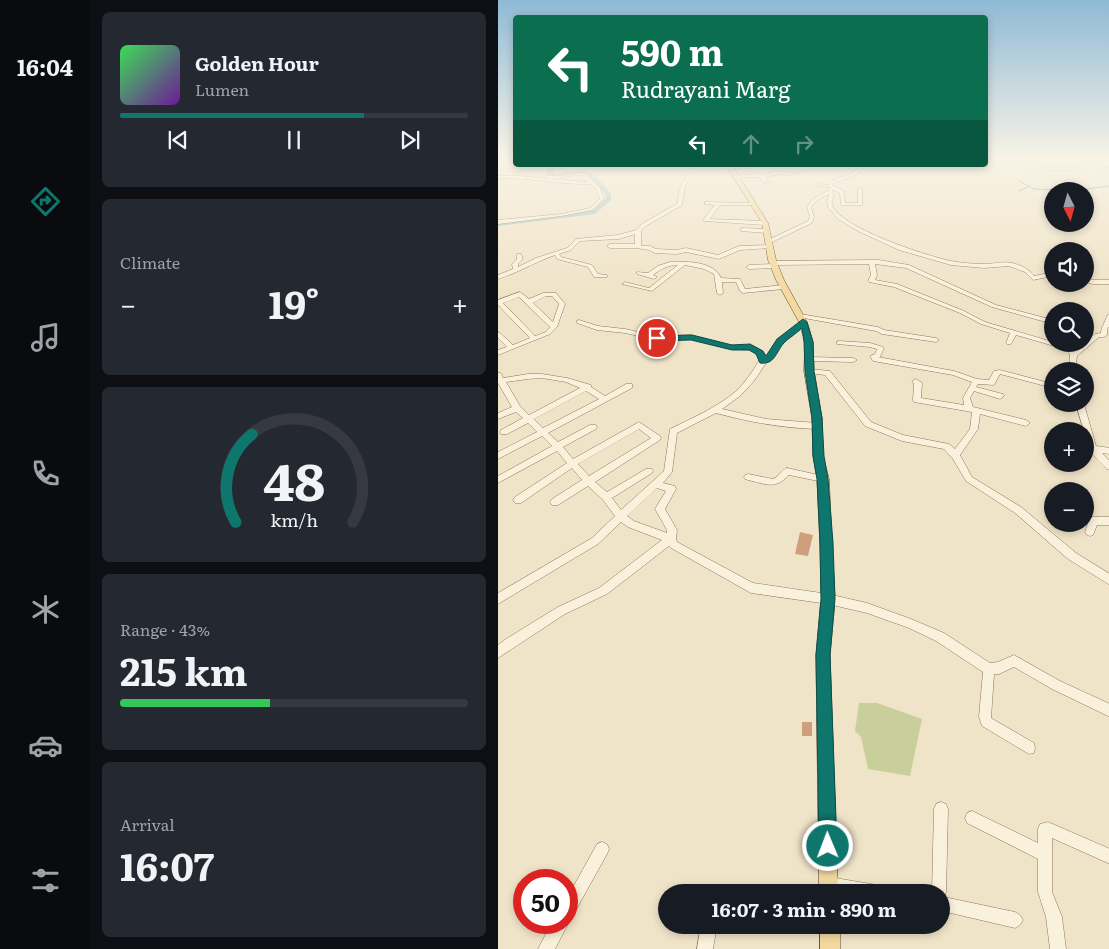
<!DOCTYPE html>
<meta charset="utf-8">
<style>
body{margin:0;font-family:Literata,serif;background:#242831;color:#f1f3f6;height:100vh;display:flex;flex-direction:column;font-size:19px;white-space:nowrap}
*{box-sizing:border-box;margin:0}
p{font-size:16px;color:#9ea1a6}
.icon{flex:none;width:28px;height:28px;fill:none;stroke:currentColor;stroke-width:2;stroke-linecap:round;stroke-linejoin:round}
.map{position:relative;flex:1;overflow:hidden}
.drawer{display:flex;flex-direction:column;gap:12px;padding:12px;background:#0d0f14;width:408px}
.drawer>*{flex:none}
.guide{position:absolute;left:15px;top:15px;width:475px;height:152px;border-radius:5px;box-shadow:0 2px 8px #0003;background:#0b6e4f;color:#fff;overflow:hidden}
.needle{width:32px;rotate:174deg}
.tools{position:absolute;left:546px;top:182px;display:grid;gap:10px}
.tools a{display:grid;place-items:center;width:50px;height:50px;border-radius:50%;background:#171b24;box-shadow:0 2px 8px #0003;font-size:25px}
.speed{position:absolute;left:15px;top:869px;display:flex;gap:10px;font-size:25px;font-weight:700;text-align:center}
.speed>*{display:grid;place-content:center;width:65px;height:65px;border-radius:50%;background:#171b24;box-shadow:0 2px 8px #0003;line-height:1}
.speed .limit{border:8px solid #d22;background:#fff;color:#111}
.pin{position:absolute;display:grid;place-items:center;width:42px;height:42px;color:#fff;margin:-21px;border:2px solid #fff;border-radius:50%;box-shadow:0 1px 5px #0007}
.me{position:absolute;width:55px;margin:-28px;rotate:359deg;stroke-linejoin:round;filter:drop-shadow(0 0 4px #0008)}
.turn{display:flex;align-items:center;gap:18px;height:105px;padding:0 25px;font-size:22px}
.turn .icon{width:65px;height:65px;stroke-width:2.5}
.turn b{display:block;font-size:35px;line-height:42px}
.lanes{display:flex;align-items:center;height:48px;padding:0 25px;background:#0003;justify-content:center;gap:25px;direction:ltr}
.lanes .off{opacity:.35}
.big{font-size:38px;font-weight:700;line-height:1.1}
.drawer .card{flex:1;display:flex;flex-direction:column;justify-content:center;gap:8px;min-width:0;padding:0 18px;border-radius:8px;background:#242831}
.drawer .dial{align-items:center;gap:0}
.dial svg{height:130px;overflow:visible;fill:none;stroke:#363941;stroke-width:7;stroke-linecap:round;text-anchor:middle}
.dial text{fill:#f1f3f6;stroke:none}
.song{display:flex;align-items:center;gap:15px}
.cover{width:60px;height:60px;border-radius:8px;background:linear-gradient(135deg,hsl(130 70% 55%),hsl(280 70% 35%))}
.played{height:5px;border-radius:2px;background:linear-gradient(90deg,#0f766e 70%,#363941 70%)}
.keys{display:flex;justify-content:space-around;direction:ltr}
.heat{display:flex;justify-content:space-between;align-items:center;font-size:28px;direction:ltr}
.charge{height:8px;border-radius:4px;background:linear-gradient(90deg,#34c759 43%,#363941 0)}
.trip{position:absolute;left:160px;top:884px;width:292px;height:50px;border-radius:25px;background:#171b24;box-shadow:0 2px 8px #0003;font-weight:700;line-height:50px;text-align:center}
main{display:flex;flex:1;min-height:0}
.menu{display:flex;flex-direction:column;width:90px;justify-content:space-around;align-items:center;background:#090b0e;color:#9ea1a6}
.menu .icon{width:35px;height:35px}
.menu .current{color:#0f766e}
.menu b{font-size:22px;color:#f1f3f6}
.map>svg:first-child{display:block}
.green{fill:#c9cf9b}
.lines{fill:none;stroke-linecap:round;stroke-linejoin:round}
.stream{stroke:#6f938a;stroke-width:1}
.river{fill:#a9c4bc;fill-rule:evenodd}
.building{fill:#cf9f7d}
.minor-casing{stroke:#8d765c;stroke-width:1}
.major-casing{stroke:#5b4430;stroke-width:1}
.minor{fill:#faf1dc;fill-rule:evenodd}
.major{fill:#f3d9a0;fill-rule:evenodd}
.route{fill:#0f766e;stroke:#0a4d48}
</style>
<main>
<nav class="menu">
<b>16:04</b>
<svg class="icon current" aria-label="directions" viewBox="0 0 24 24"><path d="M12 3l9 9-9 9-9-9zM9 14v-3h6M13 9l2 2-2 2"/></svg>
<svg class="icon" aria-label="music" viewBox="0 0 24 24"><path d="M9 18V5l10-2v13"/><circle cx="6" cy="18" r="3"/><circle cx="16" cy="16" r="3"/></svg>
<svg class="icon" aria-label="phone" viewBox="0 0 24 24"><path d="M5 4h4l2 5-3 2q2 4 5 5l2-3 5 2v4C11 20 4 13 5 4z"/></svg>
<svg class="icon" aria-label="climate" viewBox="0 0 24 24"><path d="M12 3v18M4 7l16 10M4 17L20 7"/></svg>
<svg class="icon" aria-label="car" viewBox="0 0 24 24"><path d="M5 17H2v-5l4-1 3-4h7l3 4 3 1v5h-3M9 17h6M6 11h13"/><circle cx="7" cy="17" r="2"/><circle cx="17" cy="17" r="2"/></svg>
<svg class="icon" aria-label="filters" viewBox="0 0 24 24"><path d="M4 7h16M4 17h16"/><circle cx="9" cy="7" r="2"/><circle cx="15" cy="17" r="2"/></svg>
</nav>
<section class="drawer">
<div class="card">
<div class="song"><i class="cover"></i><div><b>Golden Hour</b><p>Lumen</p></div></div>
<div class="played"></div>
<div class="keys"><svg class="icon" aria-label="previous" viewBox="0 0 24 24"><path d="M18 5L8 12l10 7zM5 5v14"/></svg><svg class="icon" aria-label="pause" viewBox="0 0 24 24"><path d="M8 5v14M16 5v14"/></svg><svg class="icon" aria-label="next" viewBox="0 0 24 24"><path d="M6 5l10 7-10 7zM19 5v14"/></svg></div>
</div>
<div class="card"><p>Climate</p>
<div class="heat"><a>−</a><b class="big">19°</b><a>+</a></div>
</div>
<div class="card dial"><svg viewBox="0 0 100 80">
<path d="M14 69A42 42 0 1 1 86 69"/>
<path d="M14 69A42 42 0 0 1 24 15" stroke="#0f766e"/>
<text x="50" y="56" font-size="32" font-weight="700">48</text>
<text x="50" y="72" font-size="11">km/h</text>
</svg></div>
<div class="card"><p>Range · 43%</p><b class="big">215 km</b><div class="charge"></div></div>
<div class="card"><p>Arrival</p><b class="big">16:07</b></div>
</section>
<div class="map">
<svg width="612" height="949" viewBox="0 0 612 949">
<rect width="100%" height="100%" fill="#f0e4c8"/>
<polygon class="green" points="361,703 379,703 424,719 412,776 370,769 363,737 357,731"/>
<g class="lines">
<g class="stream">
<polyline points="521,181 536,189 573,191"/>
<polyline points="521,191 530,187"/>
<polyline points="575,191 612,186"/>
</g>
<path class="river" d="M53,165h6l-4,6 1,3c33,-3 35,-8 57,20v6l-16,14 -97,12v-4l95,-12 12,-11 1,-4c-24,-32 -24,-16 -56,-18l-3,-6z"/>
</g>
<g class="building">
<polygon points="302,532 315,535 310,556 297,554"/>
<rect x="304" y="722" width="10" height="14"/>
</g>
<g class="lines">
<g class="minor-casing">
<g id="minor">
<polygon points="488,159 516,159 531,165 546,167 582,167 584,168 570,170 552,170 531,168 507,160 488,161"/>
<path d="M49,165h4l-4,4 -1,6c12,4 26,-3 39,-2l15,15 4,11 -12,11 -31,6 -63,8v-4l63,-6 29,-6 10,-9 -4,-10 -5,-5c-31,1 -62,-7 -93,-6v-2h23l29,3 -8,-3 1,-7zM78,175h6l6,7 -37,-3z"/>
<path d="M200,165h5c-18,18 -17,15 -21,40l-36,21 -5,5v15h9l6,3 21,1 9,-2 32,7 21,-9 29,-1 2,1v2l-30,2 -21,9 -33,-7 -9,2 -22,-1 -6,-3 -13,-2h-26l-3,-2 3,-2h25v-10l-16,5 -39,2 -9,9 -12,4 2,3 31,8 6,9 9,1v2h-13l-6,-10 -31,-8 -2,-4c-20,7 -37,18 -57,24v-4l15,-6 -1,-5 5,-5v-5h4l2,5 -5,5v3l18,-9 31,-10 9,-9 42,-4 18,-5 6,-6 36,-21c0,-17 7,-27 20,-38z"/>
<polygon points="255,165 250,168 211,169 209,168 211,167"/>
<path d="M365,165h5l-14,11 -20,7 -1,3 11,5 1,12h13v-14l4,-1v17h-21l-1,-12 -7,-3 -1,2 2,2c-1,4 -3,7 -2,11 8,23 95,51 119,56 10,2 23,3 34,3 8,0 19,-3 27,-1 9,2 17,6 22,13l19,-4v4l-20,4 -8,-8 -16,-6 -25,2 -33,-3 -52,-15 -41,-19 -20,-12 -10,-12 -1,-6 2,-7c-7,3 -13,6 -18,13l3,10 -2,6 -42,20h-4v-2l42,-20 2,-4 -3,-10c5,-9 12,-12 21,-16l1,-4 -12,-1 -2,-2 14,1 1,-4 20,-7z"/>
<polygon points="612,167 612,169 605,170 603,169"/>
<polygon points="282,171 292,173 302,171 304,172 292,175 282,174 267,177 268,180 273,182 271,183 264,182 262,177 238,177 236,176 257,174 264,175"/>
<polygon points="207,202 257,203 257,205 222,205 212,219 267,221 270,223 267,225 206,221 205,220 217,205 207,204"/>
<polygon points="245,228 269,229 272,231 269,233 243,231 243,229"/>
<path d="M381,260l30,5 87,40 57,15v4l-61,-17 -86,-39 -31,-4 2,11 -2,5 22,4 67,27 21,11 68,20v2c7,0 17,0 21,7l7,-7h5v-3l9,-7 6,-1c0,-5 4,-11 6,-17l3,-2v12l-3,3v6l-3,2h-5l-22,19 -2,15h-6l1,-16 -2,-5 -52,-15 -5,9h-4l-1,-1 4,-10 -29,-9 -21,-11 -66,-26 -25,-5 -1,-1 3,-6 -2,-11 -93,1 1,1 -3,2 -25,1 -3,-2 3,-2 23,-1 -2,-1 3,-2z"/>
<path d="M172,262c16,-1 44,-1 51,16l19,1 5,10 38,-4 3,2 -3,2 -40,4 -3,-2 -4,-9h-14l1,11 -3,2 -3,-2 -3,-19 -10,-5 -19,-4 -33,26 -30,-7 3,-2 24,6 29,-23c-10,0 -17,4 -25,10l4,2 -3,2 -17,-5v-2l11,1 10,-7z"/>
<polygon points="588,278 595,280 612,280 612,284 595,284 588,282"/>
<path d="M22,292l9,7 14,-6h13l9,11 -8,23 -7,7 -52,21v-5l9,-3 -9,-9v-6l2,1 13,12 17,-7 -32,-33v-5zM48,296h6l7,8 -6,18 -20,-19zM21,297l31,30 -4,5 -11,4 -32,-33z"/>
<polygon points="302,314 380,327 386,330 438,338 441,340 438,342 384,334 378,331 300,317 300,315"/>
<path d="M81,320l19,6 27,3 32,7 34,-1 40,10 22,1 9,5 3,6 3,-2 10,-15 12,-7 11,-12h4v2l-11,12 -11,7 -10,16 -7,5 -12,18 -14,15 -18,13 44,10 51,4 4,3 -4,3c-35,-1 -68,-7 -101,-16l-39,20 -5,39 -9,11 12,3 1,3 -11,20 12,21 -1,9 1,3 76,41 75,11 39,9 44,16 33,14 46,30 8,-1 16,-7 46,26 50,23v13l-58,-28 -38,-22 -15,7h-5l-3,44 43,25 1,5 -1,5 -5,1 -47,-28 -3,-9 4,-45 -47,-31 -27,-13 -42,-15 -39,-9 -77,-11 -80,-45 -2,-2 -62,48 -42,20 -67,44v-13l8,-6 52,-32 41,-19 63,-48 -34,-13 -7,-5 -23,22 -100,60v-11l94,-55 23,-22 -12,-16 -15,-14 -30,19h-6l-2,-3 2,-3 30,-19 -10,-12 -51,35h-6l-2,-3 2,-3 52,-34 -10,-12 -59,32v-7l54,-30 -10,-10 -44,23v-7l39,-20 -9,-9 -21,11h-6l-1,-2 1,-2 22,-12 -7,-6 -18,7v-6l14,-6 -14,-24v-10h3l2,5 25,-4h14l25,4 24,7v2l14,9 21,-12h6v4l-84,45 10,9 32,-17h6l1,2 -1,2 -33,18 10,12 66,-37 21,14 1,2 -1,2 -65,42 12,10 39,-23h6l1,2 -1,2 -40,25 9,12 43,-39 6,-42c22,-11 46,-21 65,-37 10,-9 17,-20 24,-31l-2,-7 -6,-4 -20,-1 -40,-10 -34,1 -32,-7 -28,-3 -20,-7v-2zM44,378l24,4 14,6 -51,27 -9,-9 -14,-24 22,-3zM88,391l13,8 -56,29 -9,-9zM141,429l12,9 -62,38 -11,-12zM159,488l9,3 -11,18 12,21v3l-33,-12 -7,-5z"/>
<polygon points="341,341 372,343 385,347 386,348 382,357 380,357 456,371 479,379 491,380 496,371 502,370 555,384 555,388 502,374 496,385 480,384 478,387 505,394 506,396 502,399 476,391 472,398 475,407 528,420 532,423 528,426 482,414 480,429 462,455 474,477 523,507 578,553 612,574 612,585 570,559 517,513 468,481 455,459 446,449 404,441 367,426 327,375 311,373 307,371 311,369 332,371 373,422 405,435 451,444 457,449 472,429 474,412 416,402 415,400 416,384 414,381 418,379 424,383 423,398 466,405 465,398 474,382 455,375 375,361 372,356 377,354 379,349 372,347 339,344 339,342"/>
<polygon points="309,357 355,358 359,360 355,362 311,361 307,359"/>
<path d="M578,404h8l12,42 14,2v6l-8,-1 8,8v9l-3,-1c-12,-12 -21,-19 -21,-38h-2z"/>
<path d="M289,468l36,8 3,1 1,2 -1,2 -3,1 -34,-7c-14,15 -23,9 -41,5l-3,-1 -1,-2 1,-2 3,-1 25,5c6,-2 8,-9 14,-11z"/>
<polygon points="595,517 612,517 612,525 599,525 595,535 592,536 589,535 587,532 592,518"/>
<polygon points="443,802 448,804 450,809 448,892 446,897 517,912 522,915 525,920 522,925 517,928 444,911 444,892 434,892 436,809 438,804"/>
<polygon points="474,811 540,843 540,829 542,824 550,822 612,849 612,864 554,838 554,892 564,917 568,949 552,949 548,917 540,892 540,859 469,823 467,818 469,813"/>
<polygon points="104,842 109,844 111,849 109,854 74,917 70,919 71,922 57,949 40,949 54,922 69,922 69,898 99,844"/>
<polygon points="331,877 379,885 384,887 386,892 331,891 326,889 324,884 326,879"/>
<polygon points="203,925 219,925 215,949 199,949"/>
</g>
</g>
<g class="major-casing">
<g id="major">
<polygon points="228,165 234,165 270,223 278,260 286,280 309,322 315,342 316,371 324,418 325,456 331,479 334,543 337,599 332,655 340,892 321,892 318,655 323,599 322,543 319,479 315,456 314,418 306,371 307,342 301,322 278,280 270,260 264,223"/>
<rect x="322" y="925" width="20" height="24"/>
</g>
</g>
<use href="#minor" class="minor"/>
<use href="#major" class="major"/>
</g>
<linearGradient id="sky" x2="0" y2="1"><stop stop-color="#8fbad6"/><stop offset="0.54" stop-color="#f8f3e6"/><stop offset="1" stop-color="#f8f3e6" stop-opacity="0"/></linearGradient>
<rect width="612" height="292" fill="url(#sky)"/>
<path class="route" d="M305,319l4,3 6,20 1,29 8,47 2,38 4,23 5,64 2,56 -5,56 7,191 -3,6 -6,3 -7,-3 -2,-6 -3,-191 5,-56 -1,-56 -3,-64 -4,-23 -1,-38 -7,-47 -1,-29 -2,-14c-6,6 -14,10 -19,16 -7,9 -9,21 -23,19l-4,-9 -7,-4h-17l-41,-10 -34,1 -4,-3 4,-2 35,-1 40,10 18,-1 13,7 3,5 11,-17z"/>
</svg>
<div class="tools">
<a><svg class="needle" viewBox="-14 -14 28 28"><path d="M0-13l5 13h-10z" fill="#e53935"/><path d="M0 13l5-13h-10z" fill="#9ea1a6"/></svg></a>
<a><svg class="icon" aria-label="sound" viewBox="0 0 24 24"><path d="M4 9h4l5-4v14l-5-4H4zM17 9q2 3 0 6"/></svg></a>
<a><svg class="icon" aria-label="search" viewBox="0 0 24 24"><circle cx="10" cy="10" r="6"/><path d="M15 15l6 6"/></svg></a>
<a><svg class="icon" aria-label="layers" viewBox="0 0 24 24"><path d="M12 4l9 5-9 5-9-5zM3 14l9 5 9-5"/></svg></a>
<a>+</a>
<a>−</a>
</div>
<div class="speed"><div class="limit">50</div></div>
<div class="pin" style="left:159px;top:338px;background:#d93025"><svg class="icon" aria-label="arrive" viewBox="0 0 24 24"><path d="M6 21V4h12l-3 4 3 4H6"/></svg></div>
<svg class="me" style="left:330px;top:846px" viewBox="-20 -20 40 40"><circle r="17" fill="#0f766e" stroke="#fff" stroke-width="3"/><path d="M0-11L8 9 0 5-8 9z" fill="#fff"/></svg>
<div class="trip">16:07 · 3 min · 890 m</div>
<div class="guide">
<div class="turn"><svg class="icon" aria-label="left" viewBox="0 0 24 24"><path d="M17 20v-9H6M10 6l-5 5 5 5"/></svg><div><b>590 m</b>Rudrayani Marg</div></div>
<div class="lanes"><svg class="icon" aria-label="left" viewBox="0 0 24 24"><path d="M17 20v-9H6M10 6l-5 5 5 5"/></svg><svg class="icon off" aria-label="ahead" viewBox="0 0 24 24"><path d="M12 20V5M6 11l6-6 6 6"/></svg><svg class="icon off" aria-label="right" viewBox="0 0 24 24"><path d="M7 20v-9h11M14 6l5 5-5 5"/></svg></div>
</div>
</div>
</main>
